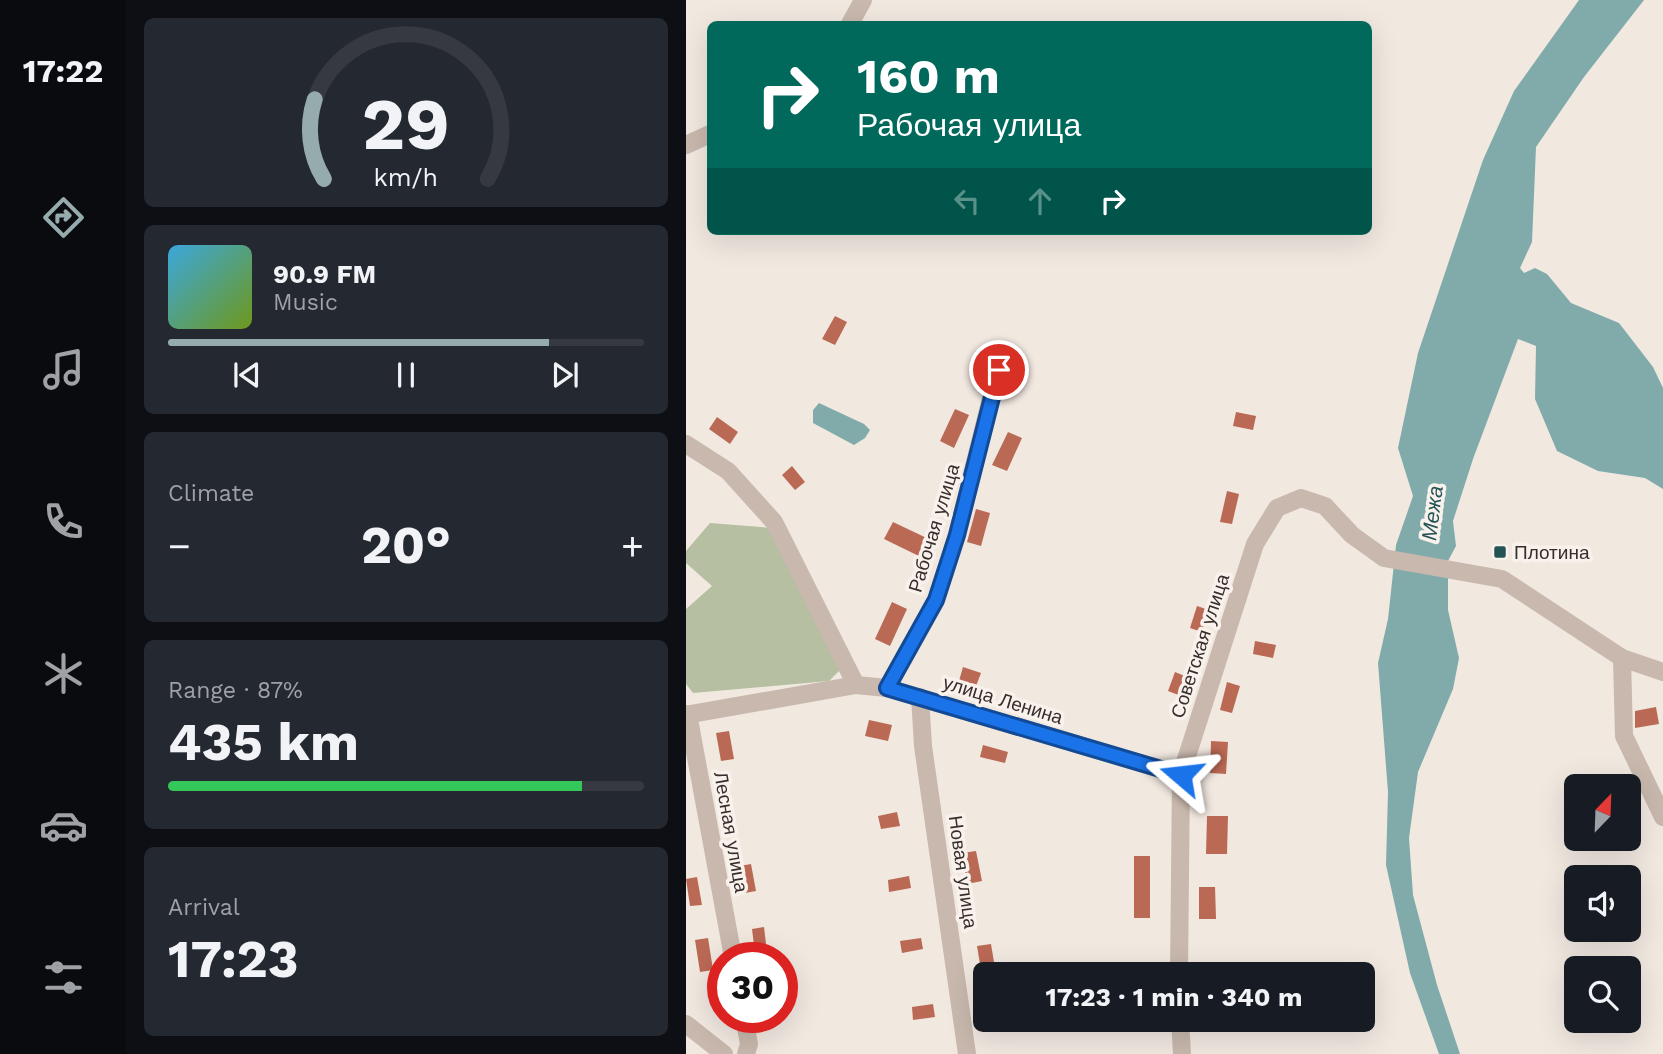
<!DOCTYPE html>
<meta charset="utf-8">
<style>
body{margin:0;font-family:"Work Sans",sans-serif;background:#242831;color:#f1f3f6;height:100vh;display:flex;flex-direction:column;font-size:26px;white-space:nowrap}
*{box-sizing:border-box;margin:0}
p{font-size:23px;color:#9ea1a6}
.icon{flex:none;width:38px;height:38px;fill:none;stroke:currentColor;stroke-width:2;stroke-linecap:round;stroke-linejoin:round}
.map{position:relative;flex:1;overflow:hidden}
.panel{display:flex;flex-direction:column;gap:18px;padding:18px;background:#0d0f14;width:560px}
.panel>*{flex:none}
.top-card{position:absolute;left:21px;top:21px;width:665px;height:214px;border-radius:10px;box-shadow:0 7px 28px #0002;background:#00695c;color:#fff;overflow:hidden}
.needle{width:46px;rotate:23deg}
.buttons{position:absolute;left:878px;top:774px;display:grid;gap:14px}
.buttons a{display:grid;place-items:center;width:77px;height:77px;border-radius:10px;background:#171b24;box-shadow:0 7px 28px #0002;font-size:35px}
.speed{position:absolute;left:21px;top:942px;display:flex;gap:14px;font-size:35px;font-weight:700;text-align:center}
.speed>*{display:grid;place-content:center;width:91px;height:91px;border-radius:50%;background:#171b24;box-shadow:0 7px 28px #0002;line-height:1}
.speed .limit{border:10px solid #d22;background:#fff;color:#111}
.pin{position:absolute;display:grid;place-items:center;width:60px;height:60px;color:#fff;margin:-30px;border:4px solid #fff;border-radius:50%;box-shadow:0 2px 7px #0007}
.me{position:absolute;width:77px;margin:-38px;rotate:287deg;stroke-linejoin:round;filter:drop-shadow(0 0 5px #0008)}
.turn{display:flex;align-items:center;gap:24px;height:147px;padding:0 35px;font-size:32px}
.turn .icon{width:91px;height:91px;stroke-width:2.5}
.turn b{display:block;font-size:49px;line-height:60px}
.lanes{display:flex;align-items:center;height:66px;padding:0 35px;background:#0003;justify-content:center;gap:35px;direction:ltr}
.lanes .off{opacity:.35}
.big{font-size:52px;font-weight:700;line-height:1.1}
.panel .tile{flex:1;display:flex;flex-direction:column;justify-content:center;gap:10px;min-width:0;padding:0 24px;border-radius:10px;background:#242831}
.panel .dial{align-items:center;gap:0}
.dial svg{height:182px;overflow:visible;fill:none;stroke:#363941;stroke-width:7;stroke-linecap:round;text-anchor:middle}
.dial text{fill:#f1f3f6;stroke:none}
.song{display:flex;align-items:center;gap:21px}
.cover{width:84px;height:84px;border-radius:10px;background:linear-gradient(135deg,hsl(200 70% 55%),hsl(80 70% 35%))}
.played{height:7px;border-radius:4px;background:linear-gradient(90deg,#95abae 80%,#363941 80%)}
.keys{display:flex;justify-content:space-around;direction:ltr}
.heat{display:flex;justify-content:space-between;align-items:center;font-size:38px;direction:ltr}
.charge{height:10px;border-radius:5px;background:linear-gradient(90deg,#34c759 87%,#363941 0)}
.trip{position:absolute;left:287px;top:962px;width:402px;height:70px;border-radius:10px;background:#171b24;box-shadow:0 7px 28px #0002;font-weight:700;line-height:70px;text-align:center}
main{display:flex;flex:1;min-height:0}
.dock{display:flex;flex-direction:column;width:126px;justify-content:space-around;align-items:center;background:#090b0e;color:#9ea1a6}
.dock .icon{width:49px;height:49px}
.dock .selected{color:#95abae}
.dock b{font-size:32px;color:#f1f3f6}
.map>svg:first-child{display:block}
.green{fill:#b6bfa1}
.water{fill:#81abab}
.building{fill:#ba6954}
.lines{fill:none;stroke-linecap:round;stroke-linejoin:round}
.minor{stroke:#c8b8ad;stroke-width:18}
.route-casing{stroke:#114b97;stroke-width:18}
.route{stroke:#1a73e8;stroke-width:12}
.poi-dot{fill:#245355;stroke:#f9f2ec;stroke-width:2.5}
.labels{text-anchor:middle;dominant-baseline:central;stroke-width:7;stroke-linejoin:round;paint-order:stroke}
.street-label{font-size:19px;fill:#372e2b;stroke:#f9f2ec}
.poi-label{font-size:19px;fill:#372e2b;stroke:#f9f2ec;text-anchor:start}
.water-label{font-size:21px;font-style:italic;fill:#245355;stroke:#f9f2ec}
</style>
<main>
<nav class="dock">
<b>17:22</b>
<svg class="icon selected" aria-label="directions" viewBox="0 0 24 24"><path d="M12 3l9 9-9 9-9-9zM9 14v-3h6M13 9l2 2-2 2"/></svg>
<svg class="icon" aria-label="music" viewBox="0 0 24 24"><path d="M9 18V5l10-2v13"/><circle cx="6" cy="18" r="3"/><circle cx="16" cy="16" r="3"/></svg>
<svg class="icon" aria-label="phone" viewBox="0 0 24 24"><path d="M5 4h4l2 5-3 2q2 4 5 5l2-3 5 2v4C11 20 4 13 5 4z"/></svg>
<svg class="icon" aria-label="climate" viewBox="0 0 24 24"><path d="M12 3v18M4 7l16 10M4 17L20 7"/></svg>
<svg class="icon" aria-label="car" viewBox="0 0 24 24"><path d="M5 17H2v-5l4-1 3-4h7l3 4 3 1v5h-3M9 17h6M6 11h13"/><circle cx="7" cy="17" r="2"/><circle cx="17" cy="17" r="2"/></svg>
<svg class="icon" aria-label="filters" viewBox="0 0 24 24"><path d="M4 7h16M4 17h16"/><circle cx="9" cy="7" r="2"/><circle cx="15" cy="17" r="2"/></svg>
</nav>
<section class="panel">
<div class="tile dial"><svg viewBox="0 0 100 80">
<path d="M14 69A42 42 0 1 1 86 69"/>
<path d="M14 69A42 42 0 0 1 10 34" stroke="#95abae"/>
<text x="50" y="56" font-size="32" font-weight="700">29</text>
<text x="50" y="72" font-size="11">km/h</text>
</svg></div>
<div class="tile">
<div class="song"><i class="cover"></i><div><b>90.9 FM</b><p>Music</p></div></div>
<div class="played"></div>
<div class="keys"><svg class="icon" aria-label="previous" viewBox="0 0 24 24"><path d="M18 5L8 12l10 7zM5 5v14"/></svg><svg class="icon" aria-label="pause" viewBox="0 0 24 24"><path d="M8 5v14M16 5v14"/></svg><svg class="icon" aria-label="next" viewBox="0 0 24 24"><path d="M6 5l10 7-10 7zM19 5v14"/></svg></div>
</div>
<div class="tile"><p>Climate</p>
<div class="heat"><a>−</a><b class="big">20°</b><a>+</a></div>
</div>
<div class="tile"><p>Range · 87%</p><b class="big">435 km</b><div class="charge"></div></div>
<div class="tile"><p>Arrival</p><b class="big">17:23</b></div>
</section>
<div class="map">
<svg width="977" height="1054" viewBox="0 0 977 1054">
<rect width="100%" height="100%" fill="#f1e8e0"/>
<polygon class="green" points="24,523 86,528 154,670 143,681 7,693 0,684 0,609 26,586 0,563 0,551"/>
<g class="water">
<polygon points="893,0 958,0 898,77 850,147 846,242 834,268 838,273 849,268 861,274 885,303 933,323 967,367 977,388 977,489 959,478 912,471 871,451 849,399 850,346 832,339 787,459 767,521 770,546 762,561 762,610 773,658 767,689 732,772 723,838 727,895 751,985 774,1054 753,1054 724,973 700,865 702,792 692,663 702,619 710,545 727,496 712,448 732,353 797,160 828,91"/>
<polygon points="133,403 178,424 184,430 179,438 168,445 127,423 127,410"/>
</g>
<g class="building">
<polygon points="149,316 161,322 149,345 136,339"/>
<polygon points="269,409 283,415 268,448 254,441"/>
<polygon points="550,412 570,416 567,430 547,426"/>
<polygon points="31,417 52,432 44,444 23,429"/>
<polygon points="322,432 336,438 321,471 306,465"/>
<polygon points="106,466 119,482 109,490 96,475"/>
<polygon points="541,491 553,494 546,524 534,522"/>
<polygon points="290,509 304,513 295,546 281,542"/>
<polygon points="207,522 247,541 239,559 198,539"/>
<polygon points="206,602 221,609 204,646 189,639"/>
<polygon points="511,606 523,610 516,632 504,628"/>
<polygon points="569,641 590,645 587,658 567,654"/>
<polygon points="277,667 295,673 290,686 273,681"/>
<polygon points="489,672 501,677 495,696 482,691"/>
<polygon points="541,682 554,686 546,713 534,710"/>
<polygon points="970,707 973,724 949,728 949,711"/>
<polygon points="183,720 206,725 202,741 179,736"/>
<polygon points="43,731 48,759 35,761 30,733"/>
<polygon points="525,741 542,742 540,774 524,773"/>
<polygon points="297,745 322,752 319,763 294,757"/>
<polygon points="211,812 214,826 195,829 192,816"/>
<polygon points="521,816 542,816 541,854 520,854"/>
<polygon points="290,851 296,881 281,884 276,853"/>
<rect x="448" y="856" width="16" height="62"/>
<polygon points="65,864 70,891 59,893 54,866"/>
<polygon points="223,876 225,888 203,892 202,880"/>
<polygon points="11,877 16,905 4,906 0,879"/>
<polygon points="513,887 529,887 530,919 513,919"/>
<polygon points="78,927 81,952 69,953 66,929"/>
<polygon points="22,938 27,970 14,972 9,940"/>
<polygon points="235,938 237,949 216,953 214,941"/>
<polygon points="305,944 310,974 296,976 291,946"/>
<polygon points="247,1004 249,1017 227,1020 226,1007"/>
</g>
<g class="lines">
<g class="minor">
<polyline points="164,24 177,0"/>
<polyline points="0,145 24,134"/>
<polyline points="0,444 42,471 88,522 170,685"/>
<polyline points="936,658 938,736 977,817"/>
<polyline points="201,688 250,600 271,535 312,370"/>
<polyline points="234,697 237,746 281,1054"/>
<polyline points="2,714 47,957"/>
<polyline points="0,715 170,685 201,688 495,775"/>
<polyline points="493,975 495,775 569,544 591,508 615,498 639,506 666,535 698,558 816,579 936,658 977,672"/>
<polyline points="58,1017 63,1044 60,1054"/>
<polyline points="494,1020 496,1054"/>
<polyline points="0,1024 38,1054"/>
</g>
</g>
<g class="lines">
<g class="route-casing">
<polyline id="route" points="313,370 271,535 250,600 201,688 495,775"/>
</g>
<use href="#route" class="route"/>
</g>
<rect class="poi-dot" x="807" y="545" width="14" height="14" rx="3.5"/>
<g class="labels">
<g class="street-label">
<text transform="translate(248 528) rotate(-73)">Рабочая улица</text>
<text transform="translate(514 646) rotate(-72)">Советская улица</text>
<text transform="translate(317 700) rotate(17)">улица Ленина</text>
<text transform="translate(45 832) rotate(80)">Лесная улица</text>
<text transform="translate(277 872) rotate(82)">Новая улица</text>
</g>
<g class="poi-label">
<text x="828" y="552">Плотина</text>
</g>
<g class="water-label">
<text transform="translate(746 513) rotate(-83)">Межа</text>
</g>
</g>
</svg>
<div class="buttons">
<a><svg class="needle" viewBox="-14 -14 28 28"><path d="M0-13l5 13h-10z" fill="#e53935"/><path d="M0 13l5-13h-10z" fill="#9ea1a6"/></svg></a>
<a><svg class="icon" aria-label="sound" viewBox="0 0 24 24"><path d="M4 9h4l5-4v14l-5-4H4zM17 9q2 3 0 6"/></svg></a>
<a><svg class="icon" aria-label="search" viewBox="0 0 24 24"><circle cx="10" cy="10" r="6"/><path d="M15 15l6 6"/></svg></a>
</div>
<div class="speed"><div class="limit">30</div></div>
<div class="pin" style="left:313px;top:370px;background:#d93025"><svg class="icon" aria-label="arrive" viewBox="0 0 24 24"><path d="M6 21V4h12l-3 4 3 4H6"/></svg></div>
<svg class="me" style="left:495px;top:775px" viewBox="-20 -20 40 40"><path d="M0-17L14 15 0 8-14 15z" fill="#1a73e8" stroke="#fff" stroke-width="4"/></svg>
<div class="trip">17:23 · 1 min · 340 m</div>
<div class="top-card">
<div class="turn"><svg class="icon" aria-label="right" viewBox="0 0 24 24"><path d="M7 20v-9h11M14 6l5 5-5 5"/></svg><div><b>160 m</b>Рабочая улица</div></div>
<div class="lanes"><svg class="icon off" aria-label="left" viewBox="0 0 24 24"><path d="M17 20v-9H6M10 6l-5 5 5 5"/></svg><svg class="icon off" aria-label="ahead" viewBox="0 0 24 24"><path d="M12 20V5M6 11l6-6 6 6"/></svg><svg class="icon" aria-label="right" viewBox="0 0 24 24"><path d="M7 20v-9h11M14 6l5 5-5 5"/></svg></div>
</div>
</div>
</main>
